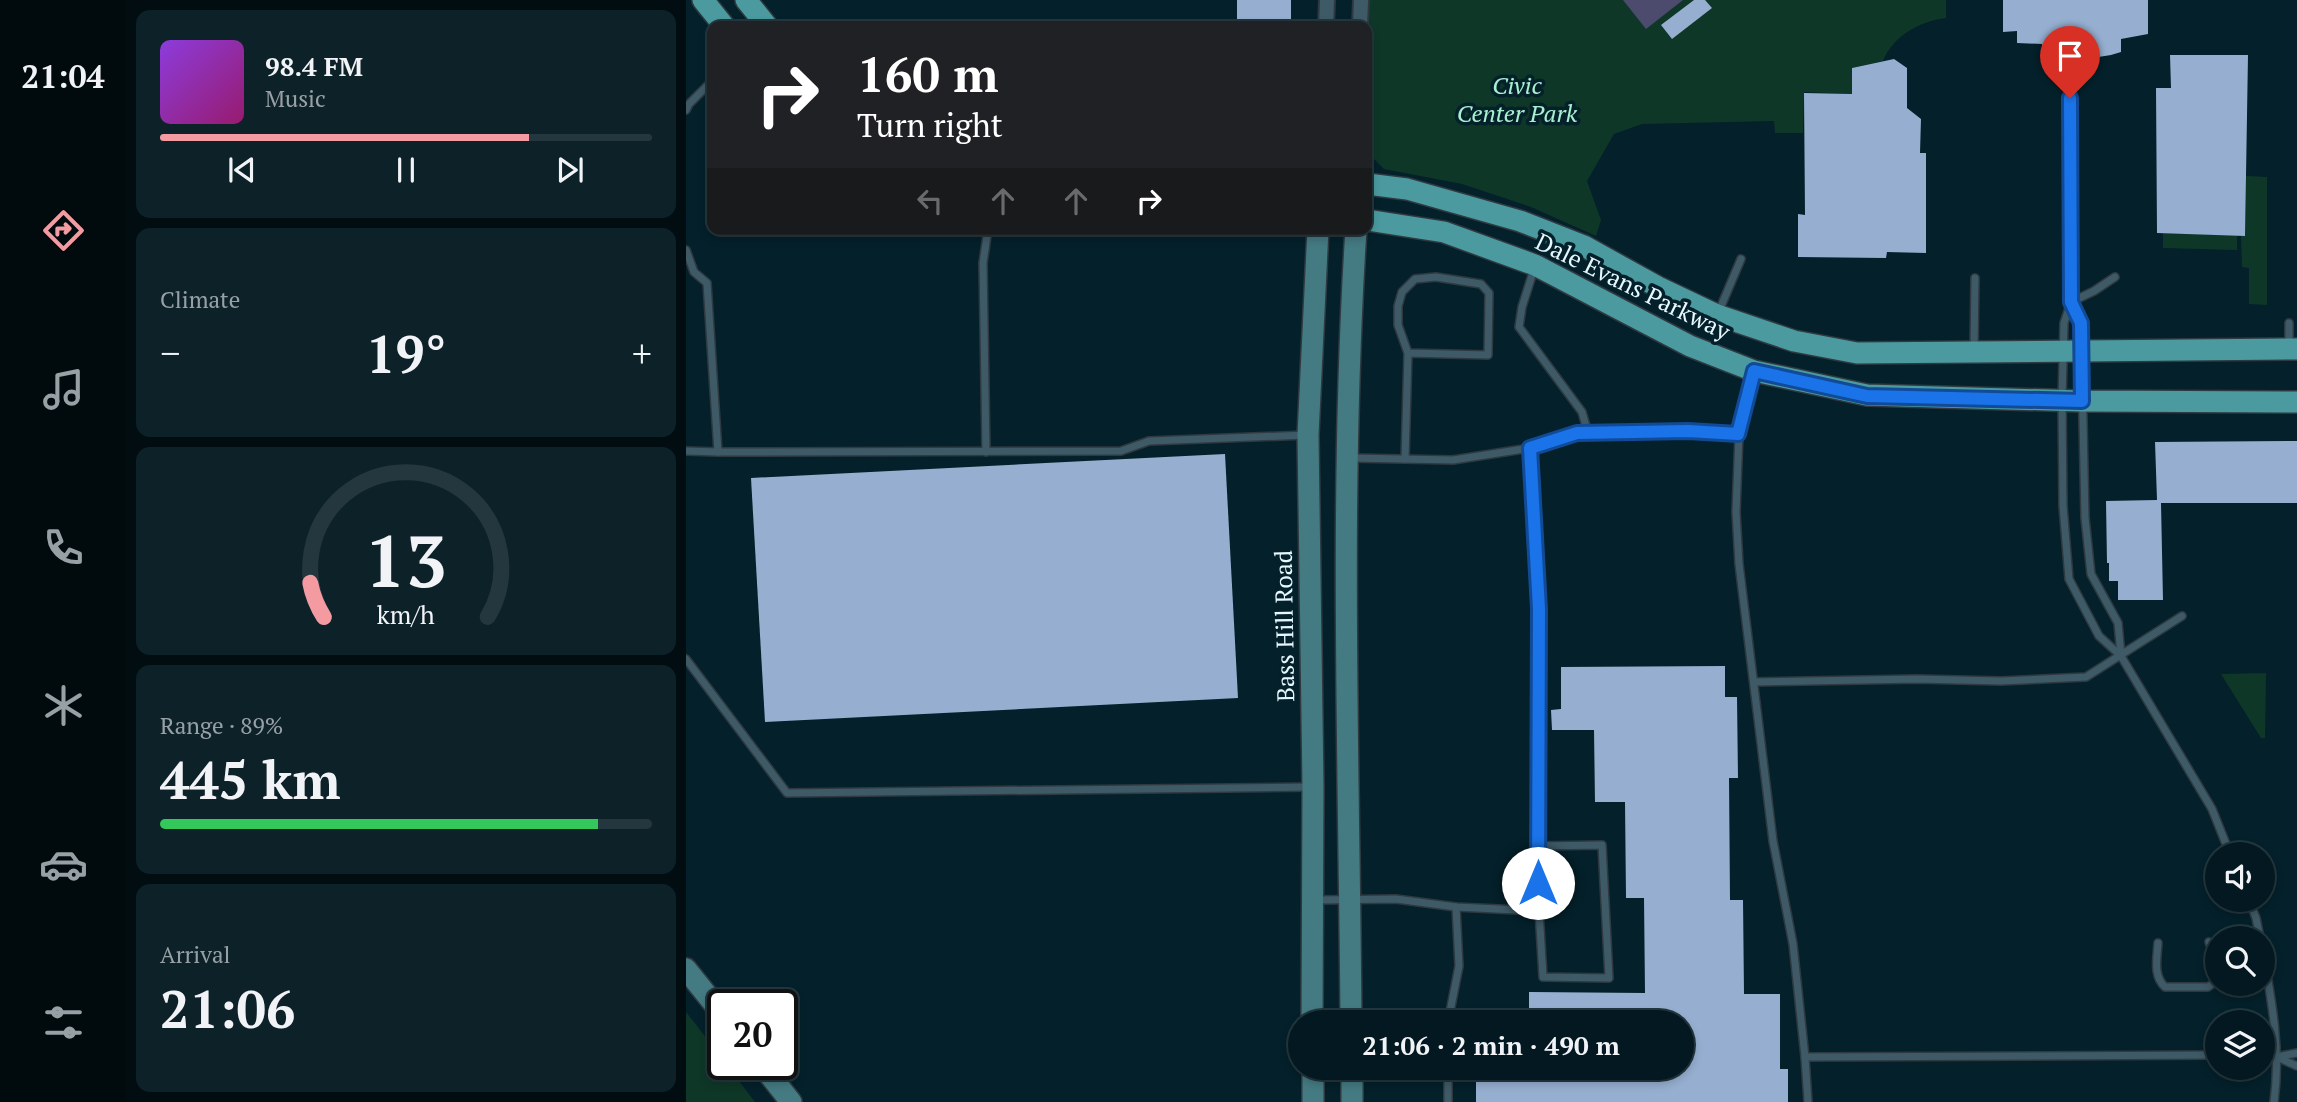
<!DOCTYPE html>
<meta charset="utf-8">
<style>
body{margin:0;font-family:"PT Serif",serif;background:#0d2129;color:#f1f3f6;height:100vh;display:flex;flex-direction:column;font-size:26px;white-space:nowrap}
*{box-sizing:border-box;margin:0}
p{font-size:23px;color:#97a0a5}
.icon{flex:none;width:38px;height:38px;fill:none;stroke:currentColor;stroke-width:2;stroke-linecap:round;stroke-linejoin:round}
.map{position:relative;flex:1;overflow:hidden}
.sheet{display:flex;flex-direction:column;gap:10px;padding:10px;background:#020d12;width:560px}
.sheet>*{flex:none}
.guide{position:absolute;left:21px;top:21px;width:665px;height:214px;border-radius:14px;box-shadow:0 4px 10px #0003,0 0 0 2px #24373e;background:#202124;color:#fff;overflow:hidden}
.buttons{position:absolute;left:1519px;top:842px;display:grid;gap:14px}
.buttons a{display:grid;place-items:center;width:70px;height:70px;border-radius:50%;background:#031820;box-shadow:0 4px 10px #0003,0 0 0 2px #24373e;font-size:35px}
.speed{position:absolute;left:21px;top:989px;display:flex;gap:14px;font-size:35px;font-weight:700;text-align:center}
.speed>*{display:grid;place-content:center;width:91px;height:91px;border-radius:50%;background:#031820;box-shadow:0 4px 10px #0003,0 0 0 2px #24373e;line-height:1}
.speed .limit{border:4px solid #111;border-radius:10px;background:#fff;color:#111}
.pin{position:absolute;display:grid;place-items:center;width:60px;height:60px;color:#fff;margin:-72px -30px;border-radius:50% 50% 50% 0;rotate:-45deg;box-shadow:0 0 7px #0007}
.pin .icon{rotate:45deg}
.me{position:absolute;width:77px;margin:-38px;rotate:0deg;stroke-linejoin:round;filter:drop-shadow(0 0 5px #0008)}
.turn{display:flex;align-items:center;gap:24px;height:147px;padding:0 35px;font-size:32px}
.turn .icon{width:91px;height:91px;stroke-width:2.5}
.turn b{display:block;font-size:49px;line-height:60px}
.lanes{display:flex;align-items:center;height:66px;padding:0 35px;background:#0003;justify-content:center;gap:35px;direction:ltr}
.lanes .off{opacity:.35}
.big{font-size:52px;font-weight:700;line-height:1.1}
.sheet .card{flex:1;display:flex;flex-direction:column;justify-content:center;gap:10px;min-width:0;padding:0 24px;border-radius:14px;background:#0d2129}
.sheet .dial{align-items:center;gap:0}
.dial svg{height:182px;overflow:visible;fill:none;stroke:#24373e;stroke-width:7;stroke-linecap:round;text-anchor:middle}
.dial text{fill:#f1f3f6;stroke:none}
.song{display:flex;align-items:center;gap:21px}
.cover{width:84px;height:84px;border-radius:10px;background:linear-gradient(135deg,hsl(270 70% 55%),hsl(320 70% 35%))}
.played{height:7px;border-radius:4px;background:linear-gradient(90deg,#f49aa1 75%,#24373e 75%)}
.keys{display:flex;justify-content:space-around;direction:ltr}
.heat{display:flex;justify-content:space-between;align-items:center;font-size:38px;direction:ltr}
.charge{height:10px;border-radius:5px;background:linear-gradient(90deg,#34c759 89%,#24373e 0)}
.trip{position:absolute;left:602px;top:1010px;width:406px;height:70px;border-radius:35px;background:#031820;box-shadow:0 4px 10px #0003,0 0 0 2px #24373e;font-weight:700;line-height:70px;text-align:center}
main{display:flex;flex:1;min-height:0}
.tabs{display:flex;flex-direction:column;width:126px;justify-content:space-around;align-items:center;background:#010a0d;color:#97a0a5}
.tabs .icon{width:49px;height:49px}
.tabs .current{color:#f49aa1}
.tabs b{font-size:32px;color:#f1f3f6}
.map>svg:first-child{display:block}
.green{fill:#0e3728}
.water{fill:#4c4b6d}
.building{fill:#96afd0}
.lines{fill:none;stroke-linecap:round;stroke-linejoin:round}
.lane-casing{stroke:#2e3940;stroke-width:10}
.street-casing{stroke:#2e3940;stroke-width:18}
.secondary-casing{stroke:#2e3940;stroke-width:24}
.primary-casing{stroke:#2e3940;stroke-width:24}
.lane{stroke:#3e5a66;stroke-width:7}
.street{stroke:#3e5a66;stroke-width:14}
.secondary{stroke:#447a82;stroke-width:21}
.primary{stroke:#4a9a9f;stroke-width:21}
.route-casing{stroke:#114b97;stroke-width:18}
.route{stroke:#1a73e8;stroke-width:12}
.labels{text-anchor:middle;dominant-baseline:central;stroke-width:7;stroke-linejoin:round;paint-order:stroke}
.park-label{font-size:24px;font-style:italic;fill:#a8f0cf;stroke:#04202a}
.street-label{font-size:24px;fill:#e7f7fe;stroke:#04202a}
</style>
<main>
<nav class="tabs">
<b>21:04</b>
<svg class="icon current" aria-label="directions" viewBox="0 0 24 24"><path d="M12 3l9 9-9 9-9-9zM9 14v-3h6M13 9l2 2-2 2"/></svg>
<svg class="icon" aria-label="music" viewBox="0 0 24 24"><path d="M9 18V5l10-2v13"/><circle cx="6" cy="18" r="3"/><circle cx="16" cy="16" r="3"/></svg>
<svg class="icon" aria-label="phone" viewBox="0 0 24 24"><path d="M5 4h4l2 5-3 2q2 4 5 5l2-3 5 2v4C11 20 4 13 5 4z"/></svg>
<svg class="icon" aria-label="climate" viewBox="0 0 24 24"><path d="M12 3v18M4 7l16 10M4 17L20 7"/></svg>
<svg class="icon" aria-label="car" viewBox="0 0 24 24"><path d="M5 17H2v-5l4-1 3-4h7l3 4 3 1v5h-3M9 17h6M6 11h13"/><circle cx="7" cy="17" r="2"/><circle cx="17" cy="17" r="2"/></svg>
<svg class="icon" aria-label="filters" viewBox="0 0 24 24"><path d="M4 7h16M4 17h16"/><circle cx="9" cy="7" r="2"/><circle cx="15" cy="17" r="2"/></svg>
</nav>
<section class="sheet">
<div class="card">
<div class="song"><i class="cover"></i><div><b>98.4 FM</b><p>Music</p></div></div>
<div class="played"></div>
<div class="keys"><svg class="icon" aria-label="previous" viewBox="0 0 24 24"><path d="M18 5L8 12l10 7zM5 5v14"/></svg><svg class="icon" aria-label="pause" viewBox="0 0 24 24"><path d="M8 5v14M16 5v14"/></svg><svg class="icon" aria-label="next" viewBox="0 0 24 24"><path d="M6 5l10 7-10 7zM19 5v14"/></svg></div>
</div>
<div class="card"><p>Climate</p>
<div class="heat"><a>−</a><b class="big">19°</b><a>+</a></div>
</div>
<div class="card dial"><svg viewBox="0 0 100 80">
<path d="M14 69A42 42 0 1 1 86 69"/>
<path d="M14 69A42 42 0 0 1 8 54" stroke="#f49aa1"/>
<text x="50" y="56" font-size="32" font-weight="700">13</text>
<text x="50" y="72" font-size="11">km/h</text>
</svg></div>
<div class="card"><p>Range · 89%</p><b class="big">445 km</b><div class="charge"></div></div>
<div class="card"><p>Arrival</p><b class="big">21:06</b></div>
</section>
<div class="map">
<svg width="1611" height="1102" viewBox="0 0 1611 1102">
<rect width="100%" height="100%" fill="#04202a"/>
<g class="green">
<path d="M681,0h579v18c-26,3 -53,18 -63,43l-31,7v26l-48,-2 -1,41h-28l-1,-12 -132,3 -28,10 -27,47 14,39 -5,16 -65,-29 -69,-23 -78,-15 -13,-13 -3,-10z"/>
<polygon points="1560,176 1581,177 1581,305 1563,304 1563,268 1556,267 1555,236 1559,235"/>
<polygon points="1477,233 1551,235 1551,250 1477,248"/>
<polygon points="1580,673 1579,738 1575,738 1535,674"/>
<polygon points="0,1012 37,1059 37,1064 40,1064 69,1102 0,1102"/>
</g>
<polygon class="water" points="937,0 997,0 960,29"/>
<g class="building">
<rect x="551" y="0" width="54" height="26"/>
<polygon points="1008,0 1019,0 1026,8 986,39 975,25"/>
<polygon points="1317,0 1462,0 1462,34 1435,39 1435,52 1425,55 1406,58 1383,54 1383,61 1356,60 1356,44 1331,43 1331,31 1317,32"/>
<polygon points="1484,55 1562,55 1559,236 1471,233 1470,88 1485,88"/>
<polygon points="1208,59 1221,68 1221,108 1235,119 1234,153 1240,153 1240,253 1201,252 1200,258 1112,257 1112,214 1119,215 1118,93 1166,94 1166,68"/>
<polygon points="1611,441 1611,503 1475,503 1477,600 1432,600 1432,581 1423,581 1423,563 1421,563 1420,501 1471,500 1469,442"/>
<polygon points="539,454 552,698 79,722 65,478"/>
<polygon points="1039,666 1039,697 1051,697 1052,778 1043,778 1044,900 1057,900 1058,994 1094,994 1094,1069 1102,1069 1102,1102 790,1102 790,1081 833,1081 833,1068 996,1068 996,1022 843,1022 843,992 959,993 958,898 940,898 939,802 909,802 908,730 866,730 865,710 875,709 875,667"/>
</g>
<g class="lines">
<g class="lane-casing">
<g id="lane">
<polyline points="1384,98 1385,302 1378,323 1376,400 1377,506 1383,579 1413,636 1435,656 1526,809 1544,854"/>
<polyline points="0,110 3,104 26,81"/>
<polyline points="0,250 8,272 21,283 32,452 435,451 463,441 621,435"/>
<polyline points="848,269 836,307 833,327 896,412 902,433"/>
<polyline points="1385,302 1395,323 1399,518 1405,574 1432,623 1435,655"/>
<polyline points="1385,302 1408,291 1429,277"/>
<polyline points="1033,311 1055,259"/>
<polyline points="1603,323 1603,347"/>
<polyline points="1288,351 1289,278"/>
<polyline points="1067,374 1053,434 1050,512 1053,564 1087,841 1107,944 1119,1057"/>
<polyline points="0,451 32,452"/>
<polyline points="300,452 297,263 302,229"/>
<polyline points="665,458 767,460 844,448 891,433 1002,431 1053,434"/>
<polyline points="719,459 722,353 712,325 712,306 716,292 729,279 750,277 795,284 803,293 802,355 722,353"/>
<polyline points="0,659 101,793 625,787"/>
<polyline points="1068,682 1231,679 1315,681 1400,677 1496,616"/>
<polyline points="852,846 916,845 923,978 857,977 853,911"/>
<polyline points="631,900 710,899 770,907 853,911 853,609 844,448"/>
<polyline points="1563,900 1570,918 1574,938"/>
<path d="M1472,943c-1,16 -5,33 7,44h43l7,-5v-25l-6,-15"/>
<path d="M1577,952c9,50 18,99 11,150"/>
<polyline points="762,1022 773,966 770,907"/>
<polyline points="1577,1056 1590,1057 1611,1053"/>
<polyline points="1591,1057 1611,1066"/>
<polyline points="762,1068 762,1102"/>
<polyline points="1122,1102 1119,1057 1531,1055"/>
</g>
</g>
<g class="street-casing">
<g id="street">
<polyline points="640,26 641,0"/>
<polyline points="674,26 675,0"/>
</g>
</g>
<g class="secondary-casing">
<g id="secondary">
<polyline points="0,969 37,1015"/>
<polyline points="626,1022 627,787 622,435 632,229"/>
<path d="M665,1022c-2,-264 -12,-529 5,-793"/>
<polyline points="75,1064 105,1102"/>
<polyline points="627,1068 627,1102"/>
<polyline points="666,1068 666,1102"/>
</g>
</g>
<g class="primary-casing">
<g id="primary">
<polyline points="17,0 38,26"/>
<polyline points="60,0 81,26"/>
<polyline points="681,184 721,189 834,221 898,246 972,287 1031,315 1108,341 1171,353 1611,349"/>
<polyline points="681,220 758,232 849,265 1004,346 1068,371 1181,395 1396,401 1611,402"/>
</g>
</g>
<use href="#lane" class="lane"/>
<use href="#street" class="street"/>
<use href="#secondary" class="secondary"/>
<use href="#primary" class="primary"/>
</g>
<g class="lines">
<g class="route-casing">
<polyline id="route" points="852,883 853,609 844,448 891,433 1002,431 1052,434 1068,371 1181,396 1396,401 1395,323 1385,302 1384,98"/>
</g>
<use href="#route" class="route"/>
</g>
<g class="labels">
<g class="park-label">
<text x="831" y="85">Civic<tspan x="831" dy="28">Center Park</tspan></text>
</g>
<g class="street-label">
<text transform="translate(947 286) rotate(26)">Dale Evans Parkway</text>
<text transform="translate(598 626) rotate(-91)">Bass Hill Road</text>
</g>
</g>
</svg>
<div class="buttons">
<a><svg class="icon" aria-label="sound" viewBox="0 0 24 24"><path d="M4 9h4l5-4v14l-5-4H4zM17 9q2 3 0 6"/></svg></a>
<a><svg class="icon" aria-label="search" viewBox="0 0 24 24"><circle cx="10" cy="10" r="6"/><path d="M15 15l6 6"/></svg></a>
<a><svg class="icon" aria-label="layers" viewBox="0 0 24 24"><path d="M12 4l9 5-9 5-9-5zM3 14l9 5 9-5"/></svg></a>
</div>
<div class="speed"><div class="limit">20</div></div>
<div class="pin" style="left:1384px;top:98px;background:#d93025"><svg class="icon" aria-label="arrive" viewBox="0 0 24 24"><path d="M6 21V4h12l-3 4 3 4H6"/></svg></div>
<svg class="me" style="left:852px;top:883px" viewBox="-20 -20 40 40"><circle r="19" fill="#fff"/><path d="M0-13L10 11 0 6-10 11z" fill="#1a73e8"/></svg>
<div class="trip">21:06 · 2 min · 490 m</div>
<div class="guide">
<div class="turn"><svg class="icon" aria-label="right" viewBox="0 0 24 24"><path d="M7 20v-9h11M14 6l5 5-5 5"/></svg><div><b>160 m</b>Turn right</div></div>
<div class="lanes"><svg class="icon off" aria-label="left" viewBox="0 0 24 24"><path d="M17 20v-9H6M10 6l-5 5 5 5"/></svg><svg class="icon off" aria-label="ahead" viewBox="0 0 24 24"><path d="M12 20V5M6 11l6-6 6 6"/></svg><svg class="icon off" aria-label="ahead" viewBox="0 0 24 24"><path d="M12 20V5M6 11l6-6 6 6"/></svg><svg class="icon" aria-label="right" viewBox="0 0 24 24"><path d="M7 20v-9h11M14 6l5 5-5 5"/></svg></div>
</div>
</div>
</main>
